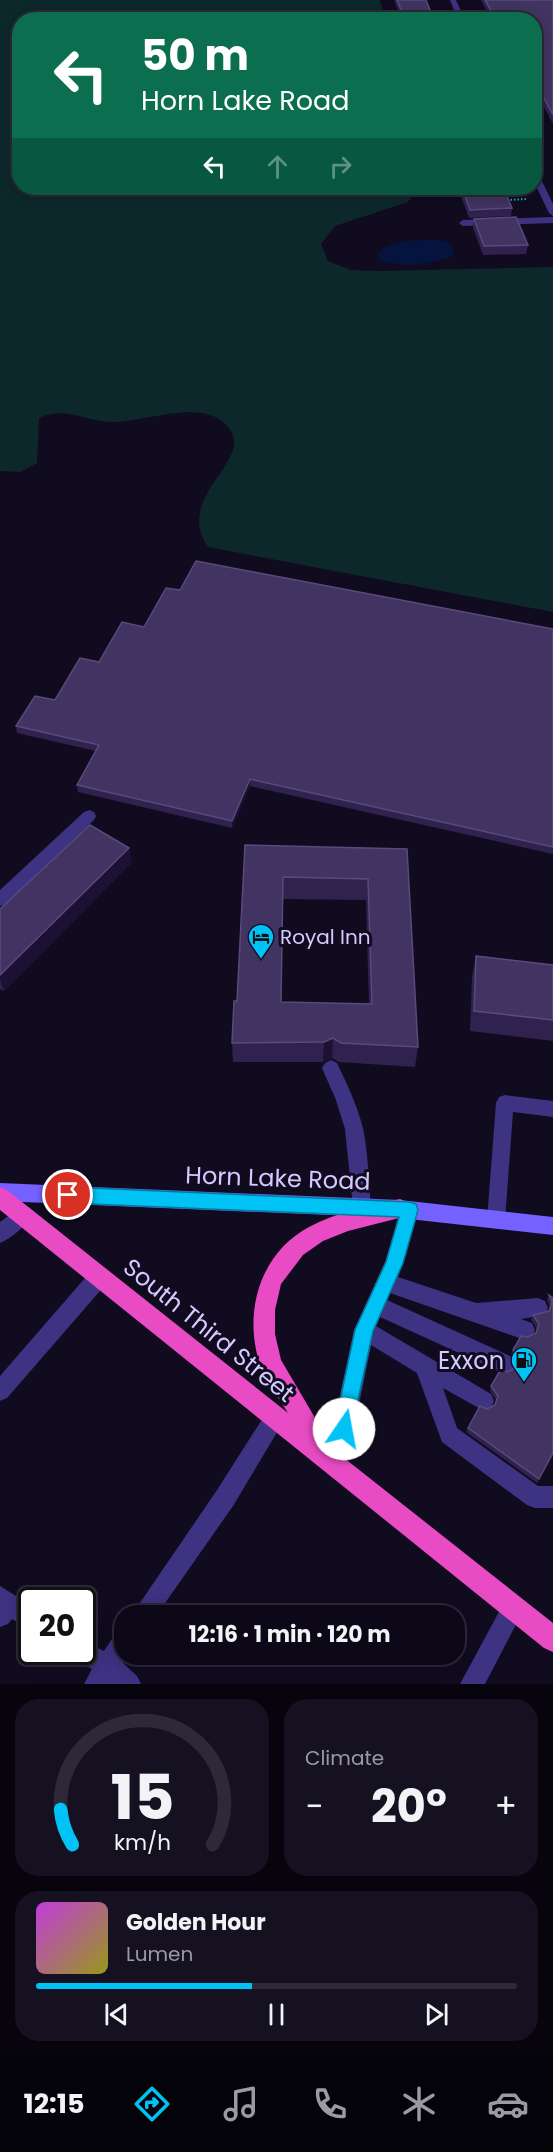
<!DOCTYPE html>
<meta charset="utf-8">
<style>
body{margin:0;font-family:Poppins,sans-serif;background:#161121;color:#f1f3f6;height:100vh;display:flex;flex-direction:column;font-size:22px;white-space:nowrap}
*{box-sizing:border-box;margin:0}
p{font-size:20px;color:#9a9aa2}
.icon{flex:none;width:33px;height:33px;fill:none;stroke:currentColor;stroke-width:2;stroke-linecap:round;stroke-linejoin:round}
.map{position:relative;height:1684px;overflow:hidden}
.sheet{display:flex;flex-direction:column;gap:15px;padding:15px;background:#07040d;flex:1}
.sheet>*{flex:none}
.top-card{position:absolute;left:12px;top:12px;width:530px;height:183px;border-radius:24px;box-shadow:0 3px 15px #0003,0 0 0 2px #2d2937;background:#0b6e4f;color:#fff;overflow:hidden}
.speed{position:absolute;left:18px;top:1587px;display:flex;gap:12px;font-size:30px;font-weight:700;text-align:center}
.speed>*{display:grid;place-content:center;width:78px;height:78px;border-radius:50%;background:#0d0818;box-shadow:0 3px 15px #0003,0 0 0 2px #2d2937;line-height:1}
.speed .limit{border:3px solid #111;border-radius:9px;background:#fff;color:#111}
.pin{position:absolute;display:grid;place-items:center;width:51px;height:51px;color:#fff;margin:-26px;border:3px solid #fff;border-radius:50%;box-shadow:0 2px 6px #0007}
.me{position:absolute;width:66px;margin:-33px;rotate:12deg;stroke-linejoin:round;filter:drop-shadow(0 0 4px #0008)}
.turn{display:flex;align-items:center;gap:21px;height:126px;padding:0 30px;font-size:27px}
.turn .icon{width:78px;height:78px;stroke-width:2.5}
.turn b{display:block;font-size:42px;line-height:51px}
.lanes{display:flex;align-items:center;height:57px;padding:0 30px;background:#0003;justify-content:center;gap:30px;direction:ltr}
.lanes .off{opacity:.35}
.big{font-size:45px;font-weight:700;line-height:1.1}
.sheet .card{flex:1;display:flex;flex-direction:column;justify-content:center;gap:9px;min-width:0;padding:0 21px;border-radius:24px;background:#161121}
.sheet .dial{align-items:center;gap:0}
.dial svg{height:156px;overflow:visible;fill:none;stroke:#2d2937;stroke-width:7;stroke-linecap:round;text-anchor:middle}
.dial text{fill:#f1f3f6;stroke:none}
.song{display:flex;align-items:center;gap:18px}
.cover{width:72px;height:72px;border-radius:9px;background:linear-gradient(135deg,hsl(290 70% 55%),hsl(60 70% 35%))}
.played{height:6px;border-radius:3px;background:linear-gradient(90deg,#00c2f5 45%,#2d2937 45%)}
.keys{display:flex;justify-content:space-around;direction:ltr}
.heat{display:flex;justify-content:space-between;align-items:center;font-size:33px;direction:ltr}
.sheet .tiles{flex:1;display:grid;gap:15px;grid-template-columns:1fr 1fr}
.card:last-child{grid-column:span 2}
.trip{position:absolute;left:114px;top:1605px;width:351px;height:60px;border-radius:24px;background:#0d0818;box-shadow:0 3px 15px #0003,0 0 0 2px #2d2937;font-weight:700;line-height:60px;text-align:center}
.dock{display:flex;height:96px;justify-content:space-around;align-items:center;background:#05030a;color:#9a9aa2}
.dock .icon{width:42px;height:42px}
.dock .active{color:#00c2f5}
.dock b{font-size:27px;color:#f1f3f6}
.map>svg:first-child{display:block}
.green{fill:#0d282a}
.water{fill:#05143e}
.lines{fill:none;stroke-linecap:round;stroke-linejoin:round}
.path{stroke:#24b2b8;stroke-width:2;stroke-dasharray:1.5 2;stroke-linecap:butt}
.service{fill:#3e3282;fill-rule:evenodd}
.minor{fill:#3e3282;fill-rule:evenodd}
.secondary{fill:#7561ff;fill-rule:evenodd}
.trunk{fill:#e84bc4;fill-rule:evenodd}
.wall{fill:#2f224f;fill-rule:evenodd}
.shaded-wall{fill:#1c1134}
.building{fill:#413462;stroke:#584b7b;stroke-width:1.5;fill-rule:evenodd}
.route{fill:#00c2f5;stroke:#007e9f;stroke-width:1.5}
.labels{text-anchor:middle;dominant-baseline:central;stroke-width:6;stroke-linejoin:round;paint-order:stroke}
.poi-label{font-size:20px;fill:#d5caff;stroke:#110b20;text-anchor:start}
.near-street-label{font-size:24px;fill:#d5caff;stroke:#110b20}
.near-poi-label{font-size:24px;fill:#d5caff;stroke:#110b20;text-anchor:end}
</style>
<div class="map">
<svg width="553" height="1684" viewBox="0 0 553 1684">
<rect width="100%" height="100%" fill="#110b20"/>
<path class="green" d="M0,0h380l5,19 -365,1v168h398l-10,14 -73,24 -14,18 7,17 23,9 30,1 172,-4v345l-345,-65c-34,-50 42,-83 23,-116 -22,-37 -87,-8 -121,-9 -26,-1 -45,-16 -71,-4l-2,45 -17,9 -20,-1z"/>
<path class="water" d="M435,240c11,0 15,2 19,12l-1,4c-20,8 -51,12 -72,5l-4,-7c11,-15 42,-14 58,-14z"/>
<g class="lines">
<g class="path">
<polyline points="534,143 543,161"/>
<polyline points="507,200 527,199"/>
</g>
<g class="service">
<polygon points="89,810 94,812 96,816 94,820 6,904 0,906 0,890 84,812"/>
<path d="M331,1060l6,3c10,21 20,42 26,65 5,25 6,53 8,79l-2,6 -7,3 -7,-3 -2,-6 -8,-78 -9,-29 -14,-32 3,-5z"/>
<polygon points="505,1095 553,1101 553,1117 513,1112 505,1220 503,1226 496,1229 489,1226 487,1220 496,1103 499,1097"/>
<polygon points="410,1201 417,1204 419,1210 398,1277 476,1303 538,1298 545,1301 548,1308 545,1315 521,1319 532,1323 535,1330 532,1337 525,1340 390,1293 387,1300 512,1357 515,1364 512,1371 505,1374 380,1317 376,1326 491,1394 494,1401 491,1408 484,1411 443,1388 457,1428 538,1486 553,1486 553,1508 535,1508 527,1505 442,1442 417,1373 371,1345 347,1465 343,1472 336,1476 329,1472 325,1465 354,1330 385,1262 401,1210 403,1204"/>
<path d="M22,1206l7,3 2,6c-5,11 -19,23 -31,28v-21z"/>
<polygon points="99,1268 106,1270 109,1277 106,1284 7,1398 0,1401 0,1376 92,1270"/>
<polygon points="275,1407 282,1410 285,1417 282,1424 233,1506 156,1616 131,1616 217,1490 268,1410"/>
<polygon points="0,1586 32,1606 32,1631 12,1619 8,1624 0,1627"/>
<polygon points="514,1596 522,1599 525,1607 485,1684 460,1684 506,1599"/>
<polygon points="124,1630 124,1654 128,1654 123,1663 137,1676 141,1684 84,1684 92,1669 74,1660 71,1652 82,1652 82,1641 104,1651 116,1633"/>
</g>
<g class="minor">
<polygon points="450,0 456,0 465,20 458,20"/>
<polygon points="534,170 538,173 553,204 553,216 549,213 534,182"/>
<polygon points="553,217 553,223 463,226 459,223 463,220"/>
</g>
<polygon class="secondary" points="0,1183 400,1200 553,1217 553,1235 400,1218 0,1201"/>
<path class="trunk" d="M0,1187l7,3 281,223c-9,-15 -22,-31 -28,-48 -17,-52 -1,-111 49,-138 28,-15 60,-21 91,-28l7,3 3,7 -3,7 -59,15 -25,10 -20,14 -22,29 -6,26v24l6,26 53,90 219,173v29l-9,-4 -544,-438z"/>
</g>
<g class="wall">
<polygon points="394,0 426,0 434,20 402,20"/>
<polygon points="481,0 553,0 553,124 534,88 534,20 492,20"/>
<polygon points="458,188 507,188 506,195 512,208 511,216 469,218"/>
<polygon points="474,219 528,245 526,254 483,255 473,228"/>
<polygon points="180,590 553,629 553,854 250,786 232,828 78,792 77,785 96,751 17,733 16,726 55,700 99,662 144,627"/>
<path d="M245,845l162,4 11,198 -3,20 -76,-5 -7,-4 -9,4h-90l-1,-19 5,-42zM283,899l83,1 3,104 -88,-2z"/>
<polygon points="129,848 131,863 4,991 0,989 0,909"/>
<polygon points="476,956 553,965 553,1041 470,1031 472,977"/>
<polygon points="549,1295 553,1298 553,1453 537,1483 466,1432 468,1428 487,1409 494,1405 496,1400 490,1391 491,1386 508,1372 516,1368 517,1363 511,1354 513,1350 528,1337 536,1333 537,1329 531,1320 533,1315 549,1311 550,1307 547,1300"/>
</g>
<g class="shaded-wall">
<polygon points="250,779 250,786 232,828 232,821"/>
<polygon points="129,848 131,863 4,991 0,979 0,975"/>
<polygon points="333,1038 332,1058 323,1062 324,1042"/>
</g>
<g class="building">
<polygon points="397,0 426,0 434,20 405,20"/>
<polygon points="485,0 553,0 553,115 534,79 534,20 496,20"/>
<polygon points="462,188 507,188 507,189 504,189 512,208 470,210"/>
<polygon points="516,217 528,245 484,246 474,219"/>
<polygon points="196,561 553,629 553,847 250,779 232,821 77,785 99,745 16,726 35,696 55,700 80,658 99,662 122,622 144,627 166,588 180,590"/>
<polygon points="90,825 129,848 0,975 0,909"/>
<path d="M245,845l162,4 11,198 -77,-4 -8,-5 -9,4 -92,1 2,-42h3zM283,877l85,2 4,125 -91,-2z"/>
<polygon points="476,956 553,965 553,1020 474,1011"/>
<polygon points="549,1295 553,1298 553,1453 539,1479 468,1428 480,1406 487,1409 495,1405 498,1396 491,1386 501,1369 508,1372 516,1367 519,1359 513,1350 521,1336 528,1337 536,1333 539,1324 533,1315 549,1311 552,1302"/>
</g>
<polygon class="route" points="68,1187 410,1202 416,1204 418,1210 403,1263 373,1331 350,1436 344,1439 337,1436 334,1429 355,1330 386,1262 399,1217 68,1203 62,1200 60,1195 62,1189"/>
<defs>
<g id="hotel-pin" transform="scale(1.35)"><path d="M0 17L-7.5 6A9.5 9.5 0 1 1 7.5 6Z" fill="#00c2f5" stroke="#110b20"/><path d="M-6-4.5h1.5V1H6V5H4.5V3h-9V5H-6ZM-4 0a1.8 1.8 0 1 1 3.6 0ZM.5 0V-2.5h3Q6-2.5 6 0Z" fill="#111"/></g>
<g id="fuel-pin" transform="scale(1.35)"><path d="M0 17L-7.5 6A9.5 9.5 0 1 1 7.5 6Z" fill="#00c2f5" stroke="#110b20"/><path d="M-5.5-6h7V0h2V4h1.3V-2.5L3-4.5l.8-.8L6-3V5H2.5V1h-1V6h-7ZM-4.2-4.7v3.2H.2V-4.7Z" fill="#111"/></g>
</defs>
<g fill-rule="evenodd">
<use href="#hotel-pin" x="261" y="937"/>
<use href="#fuel-pin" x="524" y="1360"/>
</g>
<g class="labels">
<g class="poi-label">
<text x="280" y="937">Royal Inn</text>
</g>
<g class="near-street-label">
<text transform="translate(278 1178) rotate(2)">Horn Lake Road</text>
<text transform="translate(209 1330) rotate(39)">South Third Street</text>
</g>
<g class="near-poi-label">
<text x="504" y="1360">Exxon</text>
</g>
</g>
</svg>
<div class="speed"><div class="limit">20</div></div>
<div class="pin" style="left:68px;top:1195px;background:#d93025"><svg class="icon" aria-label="arrive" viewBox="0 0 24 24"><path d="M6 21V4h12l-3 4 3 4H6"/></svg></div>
<svg class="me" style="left:344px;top:1429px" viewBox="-20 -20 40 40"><circle r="19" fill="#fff"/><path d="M0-13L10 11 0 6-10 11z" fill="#00c2f5"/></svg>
<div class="trip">12:16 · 1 min · 120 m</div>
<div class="top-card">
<div class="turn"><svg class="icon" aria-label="left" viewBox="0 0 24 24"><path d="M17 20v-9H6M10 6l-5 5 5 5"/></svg><div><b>50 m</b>Horn Lake Road</div></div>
<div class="lanes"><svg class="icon" aria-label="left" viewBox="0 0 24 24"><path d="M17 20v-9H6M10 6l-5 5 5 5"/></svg><svg class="icon off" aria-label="ahead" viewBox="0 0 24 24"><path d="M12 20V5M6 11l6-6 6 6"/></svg><svg class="icon off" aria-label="right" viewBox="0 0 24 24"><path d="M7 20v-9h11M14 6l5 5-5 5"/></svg></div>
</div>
</div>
<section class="sheet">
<div class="tiles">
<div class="card dial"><svg viewBox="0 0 100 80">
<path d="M14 69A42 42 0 1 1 86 69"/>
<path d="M14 69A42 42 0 0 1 8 51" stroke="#00c2f5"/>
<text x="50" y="56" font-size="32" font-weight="700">15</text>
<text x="50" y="72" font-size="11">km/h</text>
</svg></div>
<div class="card"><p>Climate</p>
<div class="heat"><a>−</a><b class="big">20°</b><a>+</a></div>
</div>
<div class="card">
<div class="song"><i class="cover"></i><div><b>Golden Hour</b><p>Lumen</p></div></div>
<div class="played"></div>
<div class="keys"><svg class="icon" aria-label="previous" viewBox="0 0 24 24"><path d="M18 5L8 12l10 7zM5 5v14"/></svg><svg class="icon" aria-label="pause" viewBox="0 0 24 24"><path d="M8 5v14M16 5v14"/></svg><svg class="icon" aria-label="next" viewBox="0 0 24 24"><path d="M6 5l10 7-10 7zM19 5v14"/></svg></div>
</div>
</div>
</section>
<nav class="dock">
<b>12:15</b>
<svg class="icon active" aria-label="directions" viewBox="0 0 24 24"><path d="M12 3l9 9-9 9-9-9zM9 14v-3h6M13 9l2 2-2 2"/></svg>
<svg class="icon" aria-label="music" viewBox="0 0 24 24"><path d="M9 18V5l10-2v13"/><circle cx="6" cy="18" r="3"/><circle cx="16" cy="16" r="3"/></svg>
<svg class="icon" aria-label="phone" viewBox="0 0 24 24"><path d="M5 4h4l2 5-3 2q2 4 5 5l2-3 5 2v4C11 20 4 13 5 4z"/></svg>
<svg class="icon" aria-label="climate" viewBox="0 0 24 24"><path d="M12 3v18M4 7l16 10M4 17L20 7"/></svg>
<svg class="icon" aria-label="car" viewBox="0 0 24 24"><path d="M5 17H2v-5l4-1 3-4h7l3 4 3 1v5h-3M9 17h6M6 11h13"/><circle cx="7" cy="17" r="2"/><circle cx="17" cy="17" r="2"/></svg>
</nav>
